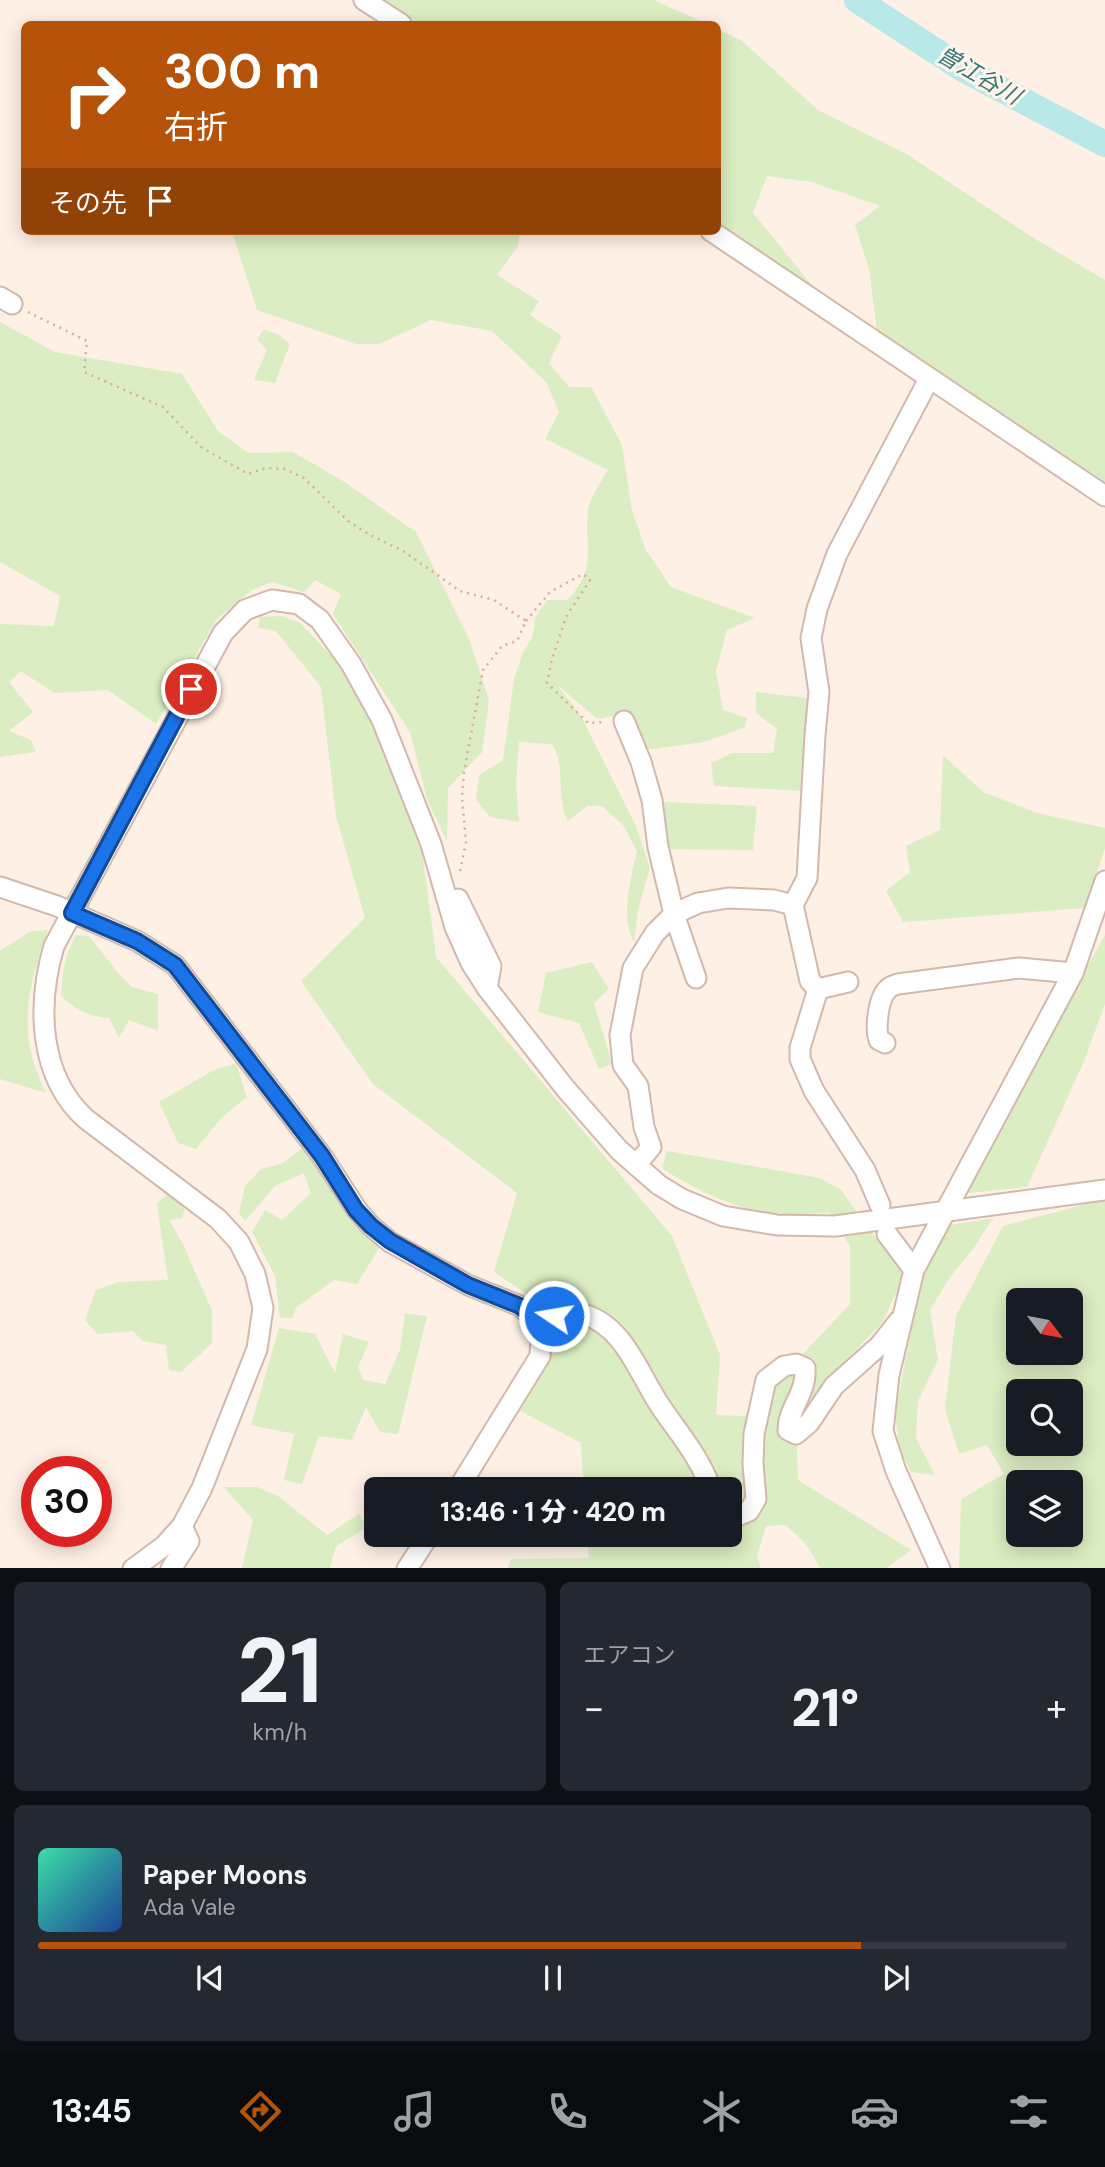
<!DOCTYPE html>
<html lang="ja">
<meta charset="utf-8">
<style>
body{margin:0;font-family:"DM Sans","Noto Sans JP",sans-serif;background:#242831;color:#f1f3f6;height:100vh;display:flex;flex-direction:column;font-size:26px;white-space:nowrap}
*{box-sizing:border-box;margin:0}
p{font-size:23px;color:#9ea1a6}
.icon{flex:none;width:38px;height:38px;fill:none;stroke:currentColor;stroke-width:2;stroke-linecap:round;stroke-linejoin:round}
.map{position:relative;height:1568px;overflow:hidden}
.drawer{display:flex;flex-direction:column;gap:14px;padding:14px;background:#0d0f14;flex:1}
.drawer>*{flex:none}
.hud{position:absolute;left:21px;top:21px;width:700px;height:214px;border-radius:10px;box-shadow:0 4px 18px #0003;background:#b45309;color:#fff;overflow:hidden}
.needle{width:46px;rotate:122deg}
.controls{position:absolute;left:1006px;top:1288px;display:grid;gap:14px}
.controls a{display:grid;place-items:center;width:77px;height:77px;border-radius:10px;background:#171b24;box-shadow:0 4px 18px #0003;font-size:35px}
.speed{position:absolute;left:21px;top:1456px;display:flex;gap:14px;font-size:35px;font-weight:700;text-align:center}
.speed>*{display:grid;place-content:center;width:91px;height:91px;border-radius:50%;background:#171b24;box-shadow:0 4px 18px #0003;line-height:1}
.speed .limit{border:10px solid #d22;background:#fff;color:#111}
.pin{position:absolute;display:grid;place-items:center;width:60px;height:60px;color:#fff;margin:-30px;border:4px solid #fff;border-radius:50%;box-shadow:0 2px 7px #0007}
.me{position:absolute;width:77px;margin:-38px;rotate:282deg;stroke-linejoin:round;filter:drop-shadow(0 0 5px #0008)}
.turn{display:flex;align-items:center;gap:24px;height:147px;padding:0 28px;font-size:32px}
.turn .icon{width:91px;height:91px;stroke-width:2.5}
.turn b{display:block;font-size:49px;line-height:60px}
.then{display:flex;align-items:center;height:66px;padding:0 28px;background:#0003;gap:14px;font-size:26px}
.big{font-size:52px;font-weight:800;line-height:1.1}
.drawer .card{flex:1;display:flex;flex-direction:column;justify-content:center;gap:10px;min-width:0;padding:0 24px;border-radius:10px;background:#242831}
.drawer .dial{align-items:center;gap:0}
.dial b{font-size:91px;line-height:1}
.song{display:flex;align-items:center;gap:21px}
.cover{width:84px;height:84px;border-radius:10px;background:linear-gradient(135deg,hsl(160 70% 55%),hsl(220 70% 35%))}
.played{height:7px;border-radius:4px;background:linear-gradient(90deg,#b45309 80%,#363941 80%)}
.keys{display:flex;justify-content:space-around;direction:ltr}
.heat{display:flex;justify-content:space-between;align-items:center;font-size:38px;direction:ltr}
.drawer .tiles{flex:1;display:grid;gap:14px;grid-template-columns:1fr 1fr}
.card:last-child{grid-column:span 2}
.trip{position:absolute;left:364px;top:1477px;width:378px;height:70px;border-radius:10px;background:#171b24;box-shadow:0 4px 18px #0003;font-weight:800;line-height:70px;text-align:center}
.tabs{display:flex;height:112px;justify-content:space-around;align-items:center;background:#090b0e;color:#9ea1a6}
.tabs .icon{width:49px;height:49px}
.tabs .current{color:#b45309}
.tabs b{font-size:32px;color:#f1f3f6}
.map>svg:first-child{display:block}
.green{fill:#dbedc2;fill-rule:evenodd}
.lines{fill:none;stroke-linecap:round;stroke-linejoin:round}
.river{stroke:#b8e9e8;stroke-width:26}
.minor-casing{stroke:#d3b8ad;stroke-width:23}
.path{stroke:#daab9e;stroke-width:2.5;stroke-dasharray:2 5;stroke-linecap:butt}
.minor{stroke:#fff;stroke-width:19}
.route-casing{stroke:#114b97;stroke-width:18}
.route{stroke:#1a73e8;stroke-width:12}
.labels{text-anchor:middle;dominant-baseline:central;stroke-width:6;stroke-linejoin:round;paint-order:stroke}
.water-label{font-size:23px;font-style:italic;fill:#387878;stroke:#fff5ed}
</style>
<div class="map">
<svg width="1105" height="1569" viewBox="0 0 1105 1569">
<rect width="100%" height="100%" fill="#fef0e5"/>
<g class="green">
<polygon points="376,0 654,0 707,24 412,24"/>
<polygon points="718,29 742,41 818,110 905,153 1032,237 1105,280 1105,483 877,331 869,269 855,225 880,206 812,182 767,176 753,213 815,289 718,225"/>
<path d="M232,231h288l-2,15 -21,29 42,26 -9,14 32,21 -13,27 20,24h22l31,58 10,66 14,39 25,37 84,31 -28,12 -11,41 7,39 24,8 -2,9 -41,15 -58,8 -14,-38 -34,7 -41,-34 24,31 55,110 14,42 -12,42 -4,32c-14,-25 -3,-64 3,-91l-13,-25 -22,-20h-15l-19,15c-13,-24 -1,-54 -16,-77l-33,-2 -3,41 3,39 -29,-5 -14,-17 3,-25 24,-15 11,-81 9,-27 9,-14 4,-22 11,-16h21c30,-35 16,-50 20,-90 2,-13 13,-28 20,-40l-63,-31 14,-27 -13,-30 -54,-51 -61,-11 -52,24h-23l-99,-34z"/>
<polygon points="0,322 55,352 182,374 218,431 249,453 293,452 343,481 416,532 469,639 489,700 482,752 448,788 447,841 427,799 410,732 333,614 341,594 315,580 304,592 272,582 252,590 217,619 156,724 108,690 54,693 21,671 9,682 33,712 9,731 31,740 36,752 0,757 0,624 54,626 60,596 0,562"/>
<polygon points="264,329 279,335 290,344 275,383 254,380 267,350 257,339"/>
<path d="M282,616l18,7 43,45 46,68 32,107 15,114 236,279 48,119 -4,60 29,1 105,-112v-58l-21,-33c-15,0 -30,2 -45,1 -43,-2 -86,-22 -122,-46l5,-17 153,27 21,12 43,59 22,23 -24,51 -62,64 -24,35 2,58 113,70 -24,18h-67l-13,-23 -21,-20 -20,1 -9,31 4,11h-253l3,-9 78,-1 -2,-23h143v-46h-146l-3,-46 -61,-32 29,-52 5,-47 -60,-40 23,-79 -144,-109 -72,-103 64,-63 -29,-102 -15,-129 -45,-56 -18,-3 2,-11z"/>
<polygon points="756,692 808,698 802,791 714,786 711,763 732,753 773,753 777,729 756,713"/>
<polygon points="943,755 983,792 1037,813 1105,828 1105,848 1085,908 903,922 886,891 910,872 906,846 940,830"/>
<polygon points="664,802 757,806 753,850 668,849"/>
<path d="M48,930c-21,60 -32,103 -2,163l-46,-14v-128l31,-20z"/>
<path d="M76,935l13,1 29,37 14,14 26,7v37l-29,-11 -10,18 -10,-20c-20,-1 -34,-9 -48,-22 1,-23 4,-41 15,-61z"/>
<polygon points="1105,935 1105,1004 1085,1059 1027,1187 958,1194"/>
<polygon points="592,962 609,989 594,1003 612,1064 599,1069 579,1023 538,1012 546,973"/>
<polygon points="236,1063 247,1097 222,1117 196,1149 178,1143 159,1102 212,1071"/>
<polygon points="303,1148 319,1170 350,1220 379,1248 357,1284 334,1280 296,1308 292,1318 280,1318 275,1276 252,1232 265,1210 282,1220 311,1193 304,1173 275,1186 245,1221 239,1213 245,1186 261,1169 281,1164"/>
<polygon points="167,1194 185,1209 182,1218 169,1220 183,1244 212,1311 212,1343 181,1372 169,1370 166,1345 143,1341 133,1331 97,1334 85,1320 96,1290 119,1282 168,1280 157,1204"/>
<path d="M1105,1199v369h-146l2,-69 43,-25 -17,-29 -28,9 -14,-45 11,-93 47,-90zM1018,1300h53v53h-53zM1018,1391h53v53h-53zM1018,1482h53v53h-53z"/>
<polygon points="993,1218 973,1249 950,1277 930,1310 938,1360 918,1401 916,1438 935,1475 911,1472 900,1450 895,1415 911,1331 927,1266 951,1225"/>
<polygon points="405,1313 427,1316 398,1434 380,1432 366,1407 352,1440 319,1436 302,1484 284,1480 294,1434 251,1425 279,1328 315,1334 335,1373 343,1334 369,1342 358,1367 363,1380 385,1384 400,1350"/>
<polygon points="224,1487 257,1487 278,1496 327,1535 359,1514 367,1528 336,1546 330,1568 242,1568 253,1520"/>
</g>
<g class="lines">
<polyline class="river" points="857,0 963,69 1105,144"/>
<g class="minor-casing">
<g id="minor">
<polyline points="364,0 401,24"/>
<polyline points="711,231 1105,496"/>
<polyline points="0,297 12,304"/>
<polyline points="624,721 641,762 652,800 658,847 674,914 696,978"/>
<polyline points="0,887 57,906 137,941 175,965 322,1156 357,1210 371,1226 390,1242 468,1285 520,1306 536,1320 541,1335 540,1356 458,1489"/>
<polyline points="458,899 491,966 487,988"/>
<polyline points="818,989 810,981 793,905 807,878 815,735 819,692 811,638 817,609 837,554 929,379"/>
<polyline points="818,989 800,1048 800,1059 814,1091 865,1170 880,1205"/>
<polyline points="818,989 848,982"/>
<path d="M885,1043l-6,-3c-4,-12 -1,-42 9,-51 2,-3 7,-4 10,-5l121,-16 54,5"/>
<polyline points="636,1165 651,1147 644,1127 638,1086 623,1065 620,1035 633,968 655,933 674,914 698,903 728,898 774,900 793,905"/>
<polyline points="887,1234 914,1270"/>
<path d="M536,1320c15,-4 32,-11 47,-6 42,12 56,61 78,93 19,28 38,49 50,82"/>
<path d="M730,1513l5,4 14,-6 7,-12 -3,-35 1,-30 12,-54 18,-14 12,-2 9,4c2,26 -17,39 -17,62l8,4 13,-11 25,-37 46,-41 19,-24"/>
<path d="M133,1569l31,-23 18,-20 20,-38 55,-139 6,-41 -8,-34 -16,-32 -21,-23 -132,-100c-48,-43 -49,-115 -32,-173l169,-313 22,-23 27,-10 27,4 21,16 31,44 31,56 49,124 24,83 16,36 16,25 78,100 54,62 40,35 23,14 41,17 54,9 58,1 270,-36"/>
<polyline points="171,1569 189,1541 182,1526"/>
<polyline points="407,1569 429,1535"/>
<polyline points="940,1569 896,1471 883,1431 889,1375 914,1270 1073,973 1105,881"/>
</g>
</g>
<g class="path">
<polyline points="28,312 87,341 84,372 163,407 201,447 248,474 266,468 285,469 304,478 348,521 370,535 403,551 460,591 494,600 526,621 517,641 502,646 483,670 464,772 462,798 466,842 459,876"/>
<polyline points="526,621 550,592 583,574 590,580 566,617 552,659 547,683 588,723 606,722"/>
</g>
<use href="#minor" class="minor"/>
</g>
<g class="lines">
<g class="route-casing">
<polyline id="route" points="191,689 72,913 137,941 175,965 322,1156 356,1210 371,1226 390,1241 468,1285 520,1306 536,1320 554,1316"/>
</g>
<use href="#route" class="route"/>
</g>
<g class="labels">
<g class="water-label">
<text transform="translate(979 75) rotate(30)">曽江谷川</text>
</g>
</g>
</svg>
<div class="controls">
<a><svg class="needle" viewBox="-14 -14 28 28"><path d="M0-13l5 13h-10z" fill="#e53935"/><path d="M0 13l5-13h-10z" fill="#9ea1a6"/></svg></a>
<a><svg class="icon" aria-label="search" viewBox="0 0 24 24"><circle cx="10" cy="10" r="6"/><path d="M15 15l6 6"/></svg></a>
<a><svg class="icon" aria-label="layers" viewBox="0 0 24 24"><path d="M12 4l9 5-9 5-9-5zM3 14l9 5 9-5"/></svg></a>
</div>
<div class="speed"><div class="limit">30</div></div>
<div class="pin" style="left:191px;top:689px;background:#d93025"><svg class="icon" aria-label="arrive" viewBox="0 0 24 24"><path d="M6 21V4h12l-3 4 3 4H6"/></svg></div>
<svg class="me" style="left:554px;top:1316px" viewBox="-20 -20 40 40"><circle r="17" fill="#1a73e8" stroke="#fff" stroke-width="3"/><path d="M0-11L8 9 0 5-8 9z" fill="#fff"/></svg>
<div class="trip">13:46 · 1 分 · 420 m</div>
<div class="hud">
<div class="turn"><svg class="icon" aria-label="right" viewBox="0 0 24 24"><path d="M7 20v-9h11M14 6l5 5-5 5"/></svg><div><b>300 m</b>右折</div></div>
<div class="then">その先<svg class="icon" aria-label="arrive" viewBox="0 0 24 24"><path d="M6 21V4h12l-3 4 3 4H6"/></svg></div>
</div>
</div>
<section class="drawer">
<div class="tiles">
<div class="card dial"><b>21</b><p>km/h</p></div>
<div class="card"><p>エアコン</p>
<div class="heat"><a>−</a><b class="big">21°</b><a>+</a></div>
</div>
<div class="card">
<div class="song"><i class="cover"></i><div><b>Paper Moons</b><p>Ada Vale</p></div></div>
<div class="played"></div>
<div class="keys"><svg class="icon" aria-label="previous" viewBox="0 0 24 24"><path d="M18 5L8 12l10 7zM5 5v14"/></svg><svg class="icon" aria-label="pause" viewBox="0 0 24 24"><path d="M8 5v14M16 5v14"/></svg><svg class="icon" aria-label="next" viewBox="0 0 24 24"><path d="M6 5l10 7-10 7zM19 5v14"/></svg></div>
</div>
</div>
</section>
<nav class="tabs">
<b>13:45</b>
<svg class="icon current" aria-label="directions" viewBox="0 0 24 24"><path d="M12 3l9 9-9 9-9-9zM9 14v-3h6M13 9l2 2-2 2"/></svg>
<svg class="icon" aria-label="music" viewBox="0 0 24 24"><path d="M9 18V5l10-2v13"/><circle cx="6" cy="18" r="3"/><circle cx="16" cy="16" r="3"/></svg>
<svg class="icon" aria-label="phone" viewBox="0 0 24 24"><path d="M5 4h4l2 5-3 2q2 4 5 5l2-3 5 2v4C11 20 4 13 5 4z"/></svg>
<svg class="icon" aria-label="climate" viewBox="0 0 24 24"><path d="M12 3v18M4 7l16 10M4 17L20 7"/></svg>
<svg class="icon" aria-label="car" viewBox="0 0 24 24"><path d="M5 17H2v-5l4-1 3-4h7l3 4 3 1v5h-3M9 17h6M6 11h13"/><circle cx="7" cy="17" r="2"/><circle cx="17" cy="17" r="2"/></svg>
<svg class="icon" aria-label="filters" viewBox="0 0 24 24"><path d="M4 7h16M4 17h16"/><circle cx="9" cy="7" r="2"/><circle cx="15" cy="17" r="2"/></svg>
</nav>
